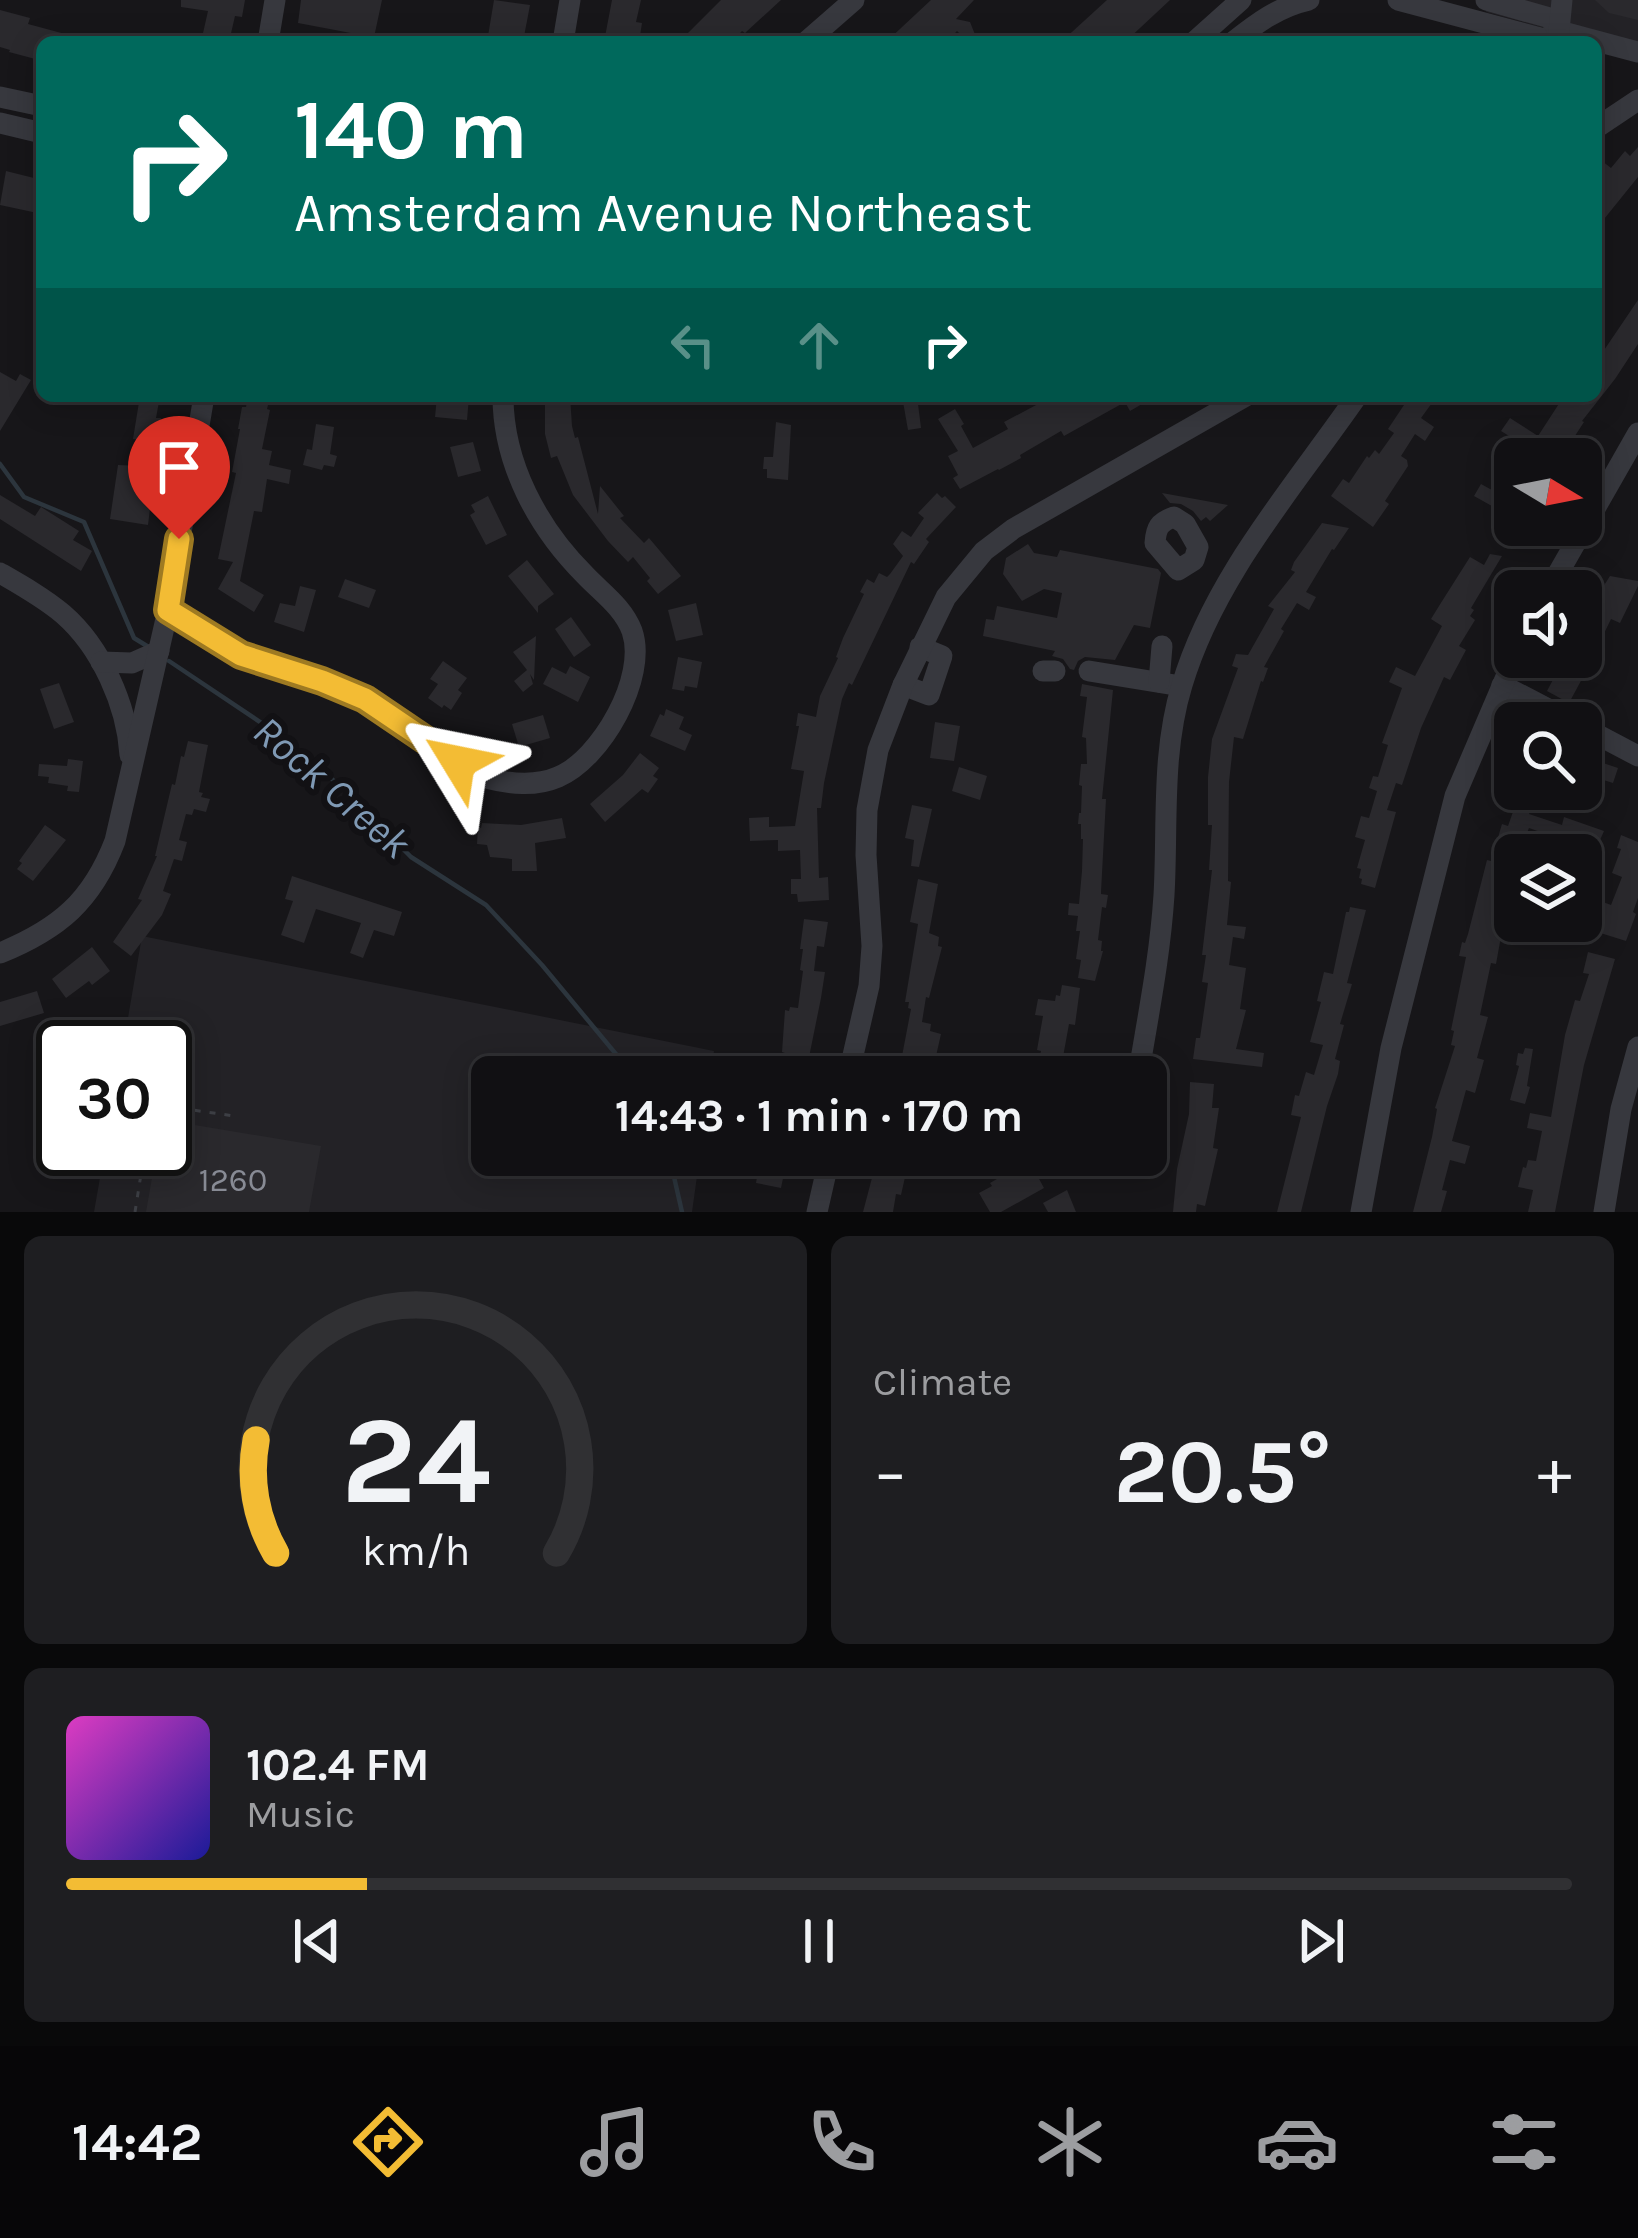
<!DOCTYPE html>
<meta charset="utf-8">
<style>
body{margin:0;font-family:Karla,sans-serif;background:#1e1e21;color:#f1f3f6;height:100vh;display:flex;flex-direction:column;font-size:45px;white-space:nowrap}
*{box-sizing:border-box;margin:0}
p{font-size:39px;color:#9c9da0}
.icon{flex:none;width:66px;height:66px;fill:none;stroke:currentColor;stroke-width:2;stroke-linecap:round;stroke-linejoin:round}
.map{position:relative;height:1212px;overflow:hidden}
.details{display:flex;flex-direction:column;gap:24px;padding:24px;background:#09090a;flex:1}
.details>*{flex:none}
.guide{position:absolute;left:36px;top:36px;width:1566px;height:366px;border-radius:18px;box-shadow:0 6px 30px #0003,0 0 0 3px #303033;background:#00695c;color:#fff;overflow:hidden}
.needle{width:78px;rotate:100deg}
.tools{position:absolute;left:1494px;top:438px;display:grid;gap:24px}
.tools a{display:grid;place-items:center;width:108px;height:108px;border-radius:18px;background:#111013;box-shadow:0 6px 30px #0003,0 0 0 3px #303033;font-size:60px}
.speed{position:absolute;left:36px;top:1020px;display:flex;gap:24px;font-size:60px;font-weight:700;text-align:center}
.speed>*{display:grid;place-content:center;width:156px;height:156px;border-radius:50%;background:#111013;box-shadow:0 6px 30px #0003,0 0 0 3px #303033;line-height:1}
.speed .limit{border:6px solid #111;border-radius:18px;background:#fff;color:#111}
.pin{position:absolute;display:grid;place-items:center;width:102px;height:102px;color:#fff;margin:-123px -51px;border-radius:50% 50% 50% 0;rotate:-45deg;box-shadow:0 0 12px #0007}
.pin .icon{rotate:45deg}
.me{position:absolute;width:132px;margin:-66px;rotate:305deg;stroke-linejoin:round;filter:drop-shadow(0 0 9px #0008)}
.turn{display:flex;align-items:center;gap:42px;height:252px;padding:0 60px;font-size:54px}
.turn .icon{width:156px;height:156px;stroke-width:2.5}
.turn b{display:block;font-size:84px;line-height:102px}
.lanes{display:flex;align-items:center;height:114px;padding:0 60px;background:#0003;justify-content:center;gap:60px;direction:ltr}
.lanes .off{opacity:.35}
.big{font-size:90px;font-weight:700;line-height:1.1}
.details .card{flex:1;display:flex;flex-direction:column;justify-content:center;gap:18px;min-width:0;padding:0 42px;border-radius:18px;background:#1e1e21}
.details .dial{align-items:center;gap:0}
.dial svg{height:312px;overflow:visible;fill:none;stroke:#303033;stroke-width:7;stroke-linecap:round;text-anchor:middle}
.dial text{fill:#f1f3f6;stroke:none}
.song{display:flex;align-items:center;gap:36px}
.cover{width:144px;height:144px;border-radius:18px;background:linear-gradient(135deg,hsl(310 70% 55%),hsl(240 70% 35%))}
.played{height:12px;border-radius:6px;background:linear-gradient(90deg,#f3bc34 20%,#303033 20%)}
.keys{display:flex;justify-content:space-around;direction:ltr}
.heat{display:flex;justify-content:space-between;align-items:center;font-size:66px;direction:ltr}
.details .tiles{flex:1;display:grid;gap:24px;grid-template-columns:1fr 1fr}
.card:last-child{grid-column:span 2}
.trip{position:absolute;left:471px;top:1056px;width:696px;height:120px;border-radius:18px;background:#111013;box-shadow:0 6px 30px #0003,0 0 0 3px #303033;font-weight:700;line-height:120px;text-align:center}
.dock{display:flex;height:192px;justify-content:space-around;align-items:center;background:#070608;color:#9c9da0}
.dock .icon{width:84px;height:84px}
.dock .selected{color:#f3bc34}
.dock b{font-size:54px;color:#f1f3f6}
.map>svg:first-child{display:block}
.built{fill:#232226}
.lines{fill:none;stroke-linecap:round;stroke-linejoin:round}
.stream{stroke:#2c353d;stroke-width:4.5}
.building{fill:#2a292d}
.path{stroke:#3d3f45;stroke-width:3;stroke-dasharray:6 9;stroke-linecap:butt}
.minor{stroke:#37383e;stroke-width:21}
.route-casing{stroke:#9e7a22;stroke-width:30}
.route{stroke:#f3bc34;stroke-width:21}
.labels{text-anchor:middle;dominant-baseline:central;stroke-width:12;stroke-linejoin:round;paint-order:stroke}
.number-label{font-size:33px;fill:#888b95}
.water-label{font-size:42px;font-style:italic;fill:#7f99b4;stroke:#121114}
</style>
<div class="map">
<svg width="1638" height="1212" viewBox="0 0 1638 1212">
<rect width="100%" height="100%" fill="#171619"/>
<g class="built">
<polygon points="1488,0 1638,0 1638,54 1486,12"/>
<polygon points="142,936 714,1051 710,1077 492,1077 492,1155 700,1155 692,1212 94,1212 105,1149 165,1149 165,1047 123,1047"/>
</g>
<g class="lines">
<g class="stream">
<polyline points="0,464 24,497 84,522 134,638 147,646"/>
<polyline points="169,661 281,736 347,792 411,857 486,905 542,965 635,1077"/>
<polyline points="669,1155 682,1212"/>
</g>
</g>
<g class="building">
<polygon points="181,0 245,0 242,17 235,16 229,42 201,42 208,11 181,7"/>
<polygon points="301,0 382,0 373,42 355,38 356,34 298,23"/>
<polygon points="494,0 530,5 523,42 487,42"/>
<polygon points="612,0 641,0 636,22 642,23 639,42 604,42"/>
<polygon points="721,0 781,0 745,33 742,31 731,42 679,42"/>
<polygon points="931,0 974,0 956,19 970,22 978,42 969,42 957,31 946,42 886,42"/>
<polygon points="1107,0 1170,0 1125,42 1061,42"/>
<polygon points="1595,0 1638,0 1638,20 1609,13"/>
<polygon points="0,10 30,18 28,24 80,38 80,42 42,42 39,60 9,52 10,50 0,47"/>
<polygon points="1638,147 1638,177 1596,229 1596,169 1602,161 1611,168 1625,151 1630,156"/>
<polygon points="6,171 42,180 42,214 0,205"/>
<polygon points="1638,300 1638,344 1615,379 1582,421 1584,422 1560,459 1520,459 1527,447 1501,431 1510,418 1538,436 1564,396 1596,396 1596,362"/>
<polygon points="0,372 16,381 20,374 31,380 0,431"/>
<polygon points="140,396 160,396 156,418 161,418 148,525 110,519 118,465 141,466 145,441 133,439"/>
<polygon points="437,396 469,397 467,420 435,417"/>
<polygon points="545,396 570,396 572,426 575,438 578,437 598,514 600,486 624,516 620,518 644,543 649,538 681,576 658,594 647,581 650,578 633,557 628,562 608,541 573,495 557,456 551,458 545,434"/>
<polygon points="902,396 917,396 921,428 908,430"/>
<polygon points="1053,396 1137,396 1142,404 1130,411 1125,402 1064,436 1061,431 1020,455 1021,458 999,470 998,469 960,489 953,478 958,475 948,456 958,451 938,419 955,409 964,424 961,426 973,448 1008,429 1004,422"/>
<polygon points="1410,396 1437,396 1421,418 1434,427 1425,441 1415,434 1401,456 1407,460 1408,466 1385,501 1389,504 1373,527 1331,496 1343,479 1349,483 1367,456 1369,458 1375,450 1379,454 1394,433 1388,429"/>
<polygon points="247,401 268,405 267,409 270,410 262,449 272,451 269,465 291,470 289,484 267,479 262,512 254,511 240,581 264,595 254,612 218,589 233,562 218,559 236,473 232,472 240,429 238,429 242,407 246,407"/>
<polygon points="776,422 791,425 788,480 767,478 767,469 763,469 764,457 773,457"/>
<polygon points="316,424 334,427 330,454 337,456 334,467 324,465 322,470 303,465 307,449 312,450"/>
<polygon points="473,442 481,471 458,477 450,447"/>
<polygon points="1515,470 1515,519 1474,496 1481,484 1501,495"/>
<polygon points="937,493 942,498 945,496 956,507 926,539 929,542 914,564 911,562 852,685 849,683 842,699 824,783 821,808 817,808 819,878 828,877 829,900 798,902 797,894 791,894 791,879 801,879 800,850 778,851 778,840 750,841 749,818 769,817 769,827 795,826 804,771 791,769 799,726 796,726 798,713 816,717 820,696 838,658 836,657 843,638 864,594 860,592 867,579 874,583 879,573 887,577 890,574 903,556 893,544 902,531 911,537 924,518 918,513"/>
<polygon points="1162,493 1228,505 1210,521 1206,517 1201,521 1193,511 1181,504 1170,503"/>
<polygon points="0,495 35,516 41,507 79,531 73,540 92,551 81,571 0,519"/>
<polygon points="488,496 507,535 486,545 470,515 475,512 471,505"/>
<polygon points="1322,523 1349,528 1334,550 1332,549 1306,592 1316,597 1309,610 1297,603 1281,629 1284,631 1264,667 1268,668 1263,682 1261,681 1243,739 1234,737 1229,782 1228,881 1231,882 1227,925 1246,927 1244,939 1233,937 1229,965 1246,968 1240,1009 1246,1010 1236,1049 1264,1053 1262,1067 1193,1059 1196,1038 1200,1038 1208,983 1202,982 1206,955 1202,955 1212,870 1209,870 1212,825 1208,825 1208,777 1212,739 1238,668 1232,666 1236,654 1248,655 1274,609 1268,606 1295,572 1291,570 1294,562"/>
<polygon points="1028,544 1034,553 1057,557 1060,550 1158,569 1161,573 1150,628 1134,625 1115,660 1085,657 1078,661 1074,670 1070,669 1063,659 1052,656 1055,651 983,636 986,619 994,620 997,606 1057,618 1062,593 1044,589 1022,601 1003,574 1006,558"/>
<polygon points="1490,554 1502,556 1471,608 1474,610 1470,616 1475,620 1459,646 1466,650 1450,680 1444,677 1421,728 1402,785 1396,783 1387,810 1396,812 1375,888 1361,884 1362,879 1359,878 1361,869 1357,868 1365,840 1355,837 1361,816 1369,818 1377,791 1369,788 1373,776 1378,777 1388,745 1382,743 1402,688 1389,682 1396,667 1415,676 1442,626 1431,619 1439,606 1470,557 1484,565"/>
<polygon points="527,560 554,594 538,606 538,613 508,576"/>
<polygon points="1610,576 1638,581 1638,586 1620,623 1611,619 1596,650 1593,648 1581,676 1583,677 1569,703 1547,691 1565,657 1581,657 1581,622"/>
<polygon points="345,579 376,590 369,608 338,597"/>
<polygon points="300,586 316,590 304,632 274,622 280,603 295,606"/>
<polygon points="696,603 703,635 676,641 668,610"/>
<polygon points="571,617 591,645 574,657 555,629"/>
<polygon points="536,636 534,680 530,674 533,684 523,692 514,681 527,670 513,652"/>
<polygon points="678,657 702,662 697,688 685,686 684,691 672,689"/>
<polygon points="443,661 467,678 458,690 462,693 451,710 444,705 442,708 428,698 438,684 430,679"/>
<polygon points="570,666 590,677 578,702 543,684 552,667 566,674"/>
<polygon points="59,683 74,722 54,729 40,689"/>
<polygon points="1082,684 1113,690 1102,799 1106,799 1101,892 1101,894 1108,895 1106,908 1102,907 1098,940 1102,941 1101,951 1103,951 1095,981 1078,978 1081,960 1076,959 1080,931 1076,931 1078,916 1068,915 1069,903 1079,904 1082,871 1083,839 1081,839 1081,824 1078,824 1079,813 1081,813 1082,786 1079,785 1081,764 1087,764 1086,738 1082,737 1087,697 1080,696"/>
<polygon points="666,709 684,717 679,729 692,735 685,751 650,736 660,714 664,716"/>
<polygon points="543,715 550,738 519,747 512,724"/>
<polygon points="935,722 960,726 954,761 930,758"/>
<polygon points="188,741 208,745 199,792 203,793 201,797 210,799 206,812 194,809 192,815 186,814 179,840 187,842 182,861 174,859 163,891 171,894 162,915 131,956 113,942 142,900 138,899 157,856 155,856 172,784 175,785 181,756 184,757"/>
<polygon points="640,753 659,768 653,776 658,779 648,793 642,789 605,822 590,804 623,775"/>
<polygon points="1588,758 1618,768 1613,783 1597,778 1596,782 1582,776"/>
<polygon points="68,759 83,761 79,792 67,791 68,786 48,783 49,777 38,776 39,764 67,766"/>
<polygon points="959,767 987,776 980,800 952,791"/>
<polygon points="1521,789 1538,789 1529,814 1562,825 1564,817 1604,831 1597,847 1573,837 1571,843 1529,828 1518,855 1515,855 1515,866 1505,897 1508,898 1496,964 1491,963 1480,1015 1488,1017 1477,1058 1484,1060 1475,1093 1466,1090 1452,1141 1470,1146 1465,1164 1450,1160 1442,1190 1447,1191 1441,1212 1413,1212 1432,1137 1437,1109 1435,1108 1455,1046 1451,1045 1454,1031 1451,1030 1466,957 1459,956 1462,942 1465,943 1468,934 1487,860 1491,861 1502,824 1508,826"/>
<polygon points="912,805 932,809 919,867 911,866 914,840 905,838"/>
<polygon points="562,818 566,838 535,843 537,871 512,871 512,859 490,857 487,845 477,844 478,827 481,828 482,823 521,825"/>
<polygon points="45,825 66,840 33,881 17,869 22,863 19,861"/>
<polygon points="1621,835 1638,842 1638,898 1633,912 1636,914 1626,941 1594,931 1603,902 1611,905 1622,877 1612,873 1621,849 1617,848"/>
<polygon points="292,876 402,912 394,936 374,930 363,958 350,953 361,923 316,909 304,943 281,935 293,901 285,899"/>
<polygon points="918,879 938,884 929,933 939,937 938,946 942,947 929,998 926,997 922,1022 931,1024 930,1031 941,1034 934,1065 963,1070 962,1077 898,1077 911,1009 908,1008 909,1002 905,1002 918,924 910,922"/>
<polygon points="1350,907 1366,910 1347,983 1352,984 1340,1024 1344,1025 1335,1059 1340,1061 1338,1074 1327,1106 1301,1212 1277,1212 1301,1117 1291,1115 1295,1095 1299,1096 1306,1072 1314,1075 1323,1045 1310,1042 1321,1002 1317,1001 1324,972 1333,974 1346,912 1349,912"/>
<polygon points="804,919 828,922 824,947 817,946 814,971 825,972 821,998 805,1077 781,1077 785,1053 782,1052 785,1010 789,1011 790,1007 798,1008 803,971 800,970 803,949 800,949"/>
<polygon points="92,947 110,971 92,985 89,981 66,998 52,979"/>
<polygon points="1588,952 1615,959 1584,1065 1555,1212 1528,1212 1533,1190 1518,1187 1523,1167 1526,1168 1528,1160 1536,1161 1542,1131 1527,1128 1530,1113 1551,1117 1565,1035 1575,1000 1580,1001 1589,974 1583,973"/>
<polygon points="1062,985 1080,988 1075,1025 1069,1024 1061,1068 1044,1065 1045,1061 1039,1060 1041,1051 1037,1050 1043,1016 1035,1015 1038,999 1055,1001 1056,995 1060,996"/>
<polygon points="37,991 44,1013 0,1026 0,1002"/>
<polygon points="1525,1048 1533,1049 1527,1086 1530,1087 1525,1104 1510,1100 1519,1066 1516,1065 1518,1053 1523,1054"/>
<polygon points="1190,1082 1214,1084 1212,1108 1219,1108 1213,1148 1218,1149 1205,1206 1197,1204 1196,1212 1173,1212 1177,1169 1189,1114"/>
<polygon points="165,1120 321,1146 309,1212 146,1212 157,1149 165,1149"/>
<polygon points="719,1155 741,1155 740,1157 786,1164 781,1188 756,1183 757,1177 721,1169 716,1167"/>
<polygon points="878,1155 910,1155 901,1195 896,1194 893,1212 863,1212"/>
<polygon points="1031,1164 1044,1188 1001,1212 990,1212 979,1193 992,1186 990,1183 1016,1168 1018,1172"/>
<polygon points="1067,1190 1076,1212 1048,1212 1043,1203"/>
</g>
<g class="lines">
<g class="path">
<polyline points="165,1106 234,1116"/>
<polyline points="135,1212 145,1149"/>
</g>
<g class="minor">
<polyline points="1398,0 1544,39 1559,31"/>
<polyline points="1486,0 1550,18 1559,31 1638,52"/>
<polyline points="1559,31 1562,0"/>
<polyline points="268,42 275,0"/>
<polyline points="563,42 570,0"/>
<polyline points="806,42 854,0"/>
<polyline points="1194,42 1241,0"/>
<path d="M1233,42c24,-19 45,-35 76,-42"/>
<polyline points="0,97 42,106"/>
<polyline points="0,123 42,133"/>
<polyline points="1596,128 1638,100"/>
<path d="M1174,517l11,7 13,23 -4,13 -16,10 -23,-27c1,-15 4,-21 19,-26z"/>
<path d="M0,573c21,12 44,25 63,41 38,33 64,91 67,141"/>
<polyline points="1548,591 1638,433"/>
<path d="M168,610l73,45 81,26 43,18 121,79c24,6 49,9 72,-1 43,-18 90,-100 74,-146 -9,-24 -30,-38 -47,-56 -47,-47 -82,-111 -82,-179"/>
<polyline points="101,662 132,663 159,651"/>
<polyline points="1043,671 1055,671"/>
<polyline points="1089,671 1181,686"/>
<polyline points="1159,682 1162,646"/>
<polyline points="903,685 929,695 942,656 920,647"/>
<polyline points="1502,685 1575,723"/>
<polyline points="1581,726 1638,756"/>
<path d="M0,953c59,-24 92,-52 115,-112l53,-231 36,-214"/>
<polyline points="848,1077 869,986 872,946 866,855 867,810 878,750 903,685 946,597 984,551 1013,529 1246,396"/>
<path d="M1138,1077c10,-61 22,-120 26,-182 4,-70 -3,-141 18,-210 32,-108 112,-198 175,-289"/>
<polyline points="817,1212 830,1155"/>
<polyline points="1361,1212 1391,1048 1455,796 1515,656"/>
<polyline points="1604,1212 1621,1109 1638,1047"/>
</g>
</g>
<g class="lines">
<g class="route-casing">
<polyline id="route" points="179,539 168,610 241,655 322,681 365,699 458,762"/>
</g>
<use href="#route" class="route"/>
</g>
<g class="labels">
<g class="number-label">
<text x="233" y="1180">1260</text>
</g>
<g class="water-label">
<text transform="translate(332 787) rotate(41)">Rock Creek</text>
</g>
</g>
</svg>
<div class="tools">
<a><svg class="needle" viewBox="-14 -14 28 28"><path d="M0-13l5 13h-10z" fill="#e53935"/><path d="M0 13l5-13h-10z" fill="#9c9da0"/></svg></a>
<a><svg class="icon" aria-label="sound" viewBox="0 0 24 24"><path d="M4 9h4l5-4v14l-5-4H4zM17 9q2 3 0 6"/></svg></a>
<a><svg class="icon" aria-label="search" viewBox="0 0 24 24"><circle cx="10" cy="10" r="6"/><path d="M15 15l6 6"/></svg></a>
<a><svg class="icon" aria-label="layers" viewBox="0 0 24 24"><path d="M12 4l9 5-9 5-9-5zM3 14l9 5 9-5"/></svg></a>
</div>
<div class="speed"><div class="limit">30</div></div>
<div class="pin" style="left:179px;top:539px;background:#d93025"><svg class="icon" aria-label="arrive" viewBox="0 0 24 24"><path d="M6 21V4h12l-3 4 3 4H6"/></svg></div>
<svg class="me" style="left:458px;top:762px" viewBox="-20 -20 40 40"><path d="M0-17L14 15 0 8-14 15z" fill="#f3bc34" stroke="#fff" stroke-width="4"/></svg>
<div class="trip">14:43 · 1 min · 170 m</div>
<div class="guide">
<div class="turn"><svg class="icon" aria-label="right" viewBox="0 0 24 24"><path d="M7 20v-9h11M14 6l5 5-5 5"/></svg><div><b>140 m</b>Amsterdam Avenue Northeast</div></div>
<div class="lanes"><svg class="icon off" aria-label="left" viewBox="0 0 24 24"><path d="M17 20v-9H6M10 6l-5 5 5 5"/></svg><svg class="icon off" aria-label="ahead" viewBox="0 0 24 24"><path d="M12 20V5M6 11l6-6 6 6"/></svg><svg class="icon" aria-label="right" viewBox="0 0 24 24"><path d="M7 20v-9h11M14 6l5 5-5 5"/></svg></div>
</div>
</div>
<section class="details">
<div class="tiles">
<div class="card dial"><svg viewBox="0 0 100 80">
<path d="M14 69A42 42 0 1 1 86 69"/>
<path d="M14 69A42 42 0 0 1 9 40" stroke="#f3bc34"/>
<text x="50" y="56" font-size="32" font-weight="700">24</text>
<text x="50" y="72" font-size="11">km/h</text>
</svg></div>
<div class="card"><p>Climate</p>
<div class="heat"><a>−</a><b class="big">20.5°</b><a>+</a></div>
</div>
<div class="card">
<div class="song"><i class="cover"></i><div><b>102.4 FM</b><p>Music</p></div></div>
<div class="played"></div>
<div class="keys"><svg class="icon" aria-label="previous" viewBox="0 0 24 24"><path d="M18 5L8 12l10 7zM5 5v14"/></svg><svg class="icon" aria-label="pause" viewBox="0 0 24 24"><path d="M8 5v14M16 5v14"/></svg><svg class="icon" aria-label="next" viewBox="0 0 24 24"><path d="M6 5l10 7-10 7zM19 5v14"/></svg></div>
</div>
</div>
</section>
<nav class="dock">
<b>14:42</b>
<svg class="icon selected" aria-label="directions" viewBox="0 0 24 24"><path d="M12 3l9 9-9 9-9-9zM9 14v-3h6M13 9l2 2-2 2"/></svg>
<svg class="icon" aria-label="music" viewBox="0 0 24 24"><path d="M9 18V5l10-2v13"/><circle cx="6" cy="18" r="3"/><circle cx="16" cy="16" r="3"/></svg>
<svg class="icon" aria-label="phone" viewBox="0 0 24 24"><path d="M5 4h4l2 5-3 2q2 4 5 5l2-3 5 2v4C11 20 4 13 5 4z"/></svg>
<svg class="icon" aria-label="climate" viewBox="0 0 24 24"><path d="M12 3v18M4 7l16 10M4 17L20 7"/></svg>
<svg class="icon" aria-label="car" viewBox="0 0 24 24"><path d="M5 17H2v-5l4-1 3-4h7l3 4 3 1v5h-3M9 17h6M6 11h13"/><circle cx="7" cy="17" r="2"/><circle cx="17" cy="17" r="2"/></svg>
<svg class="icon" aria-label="filters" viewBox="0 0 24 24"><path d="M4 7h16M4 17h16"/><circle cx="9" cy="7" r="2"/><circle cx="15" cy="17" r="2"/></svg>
</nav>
